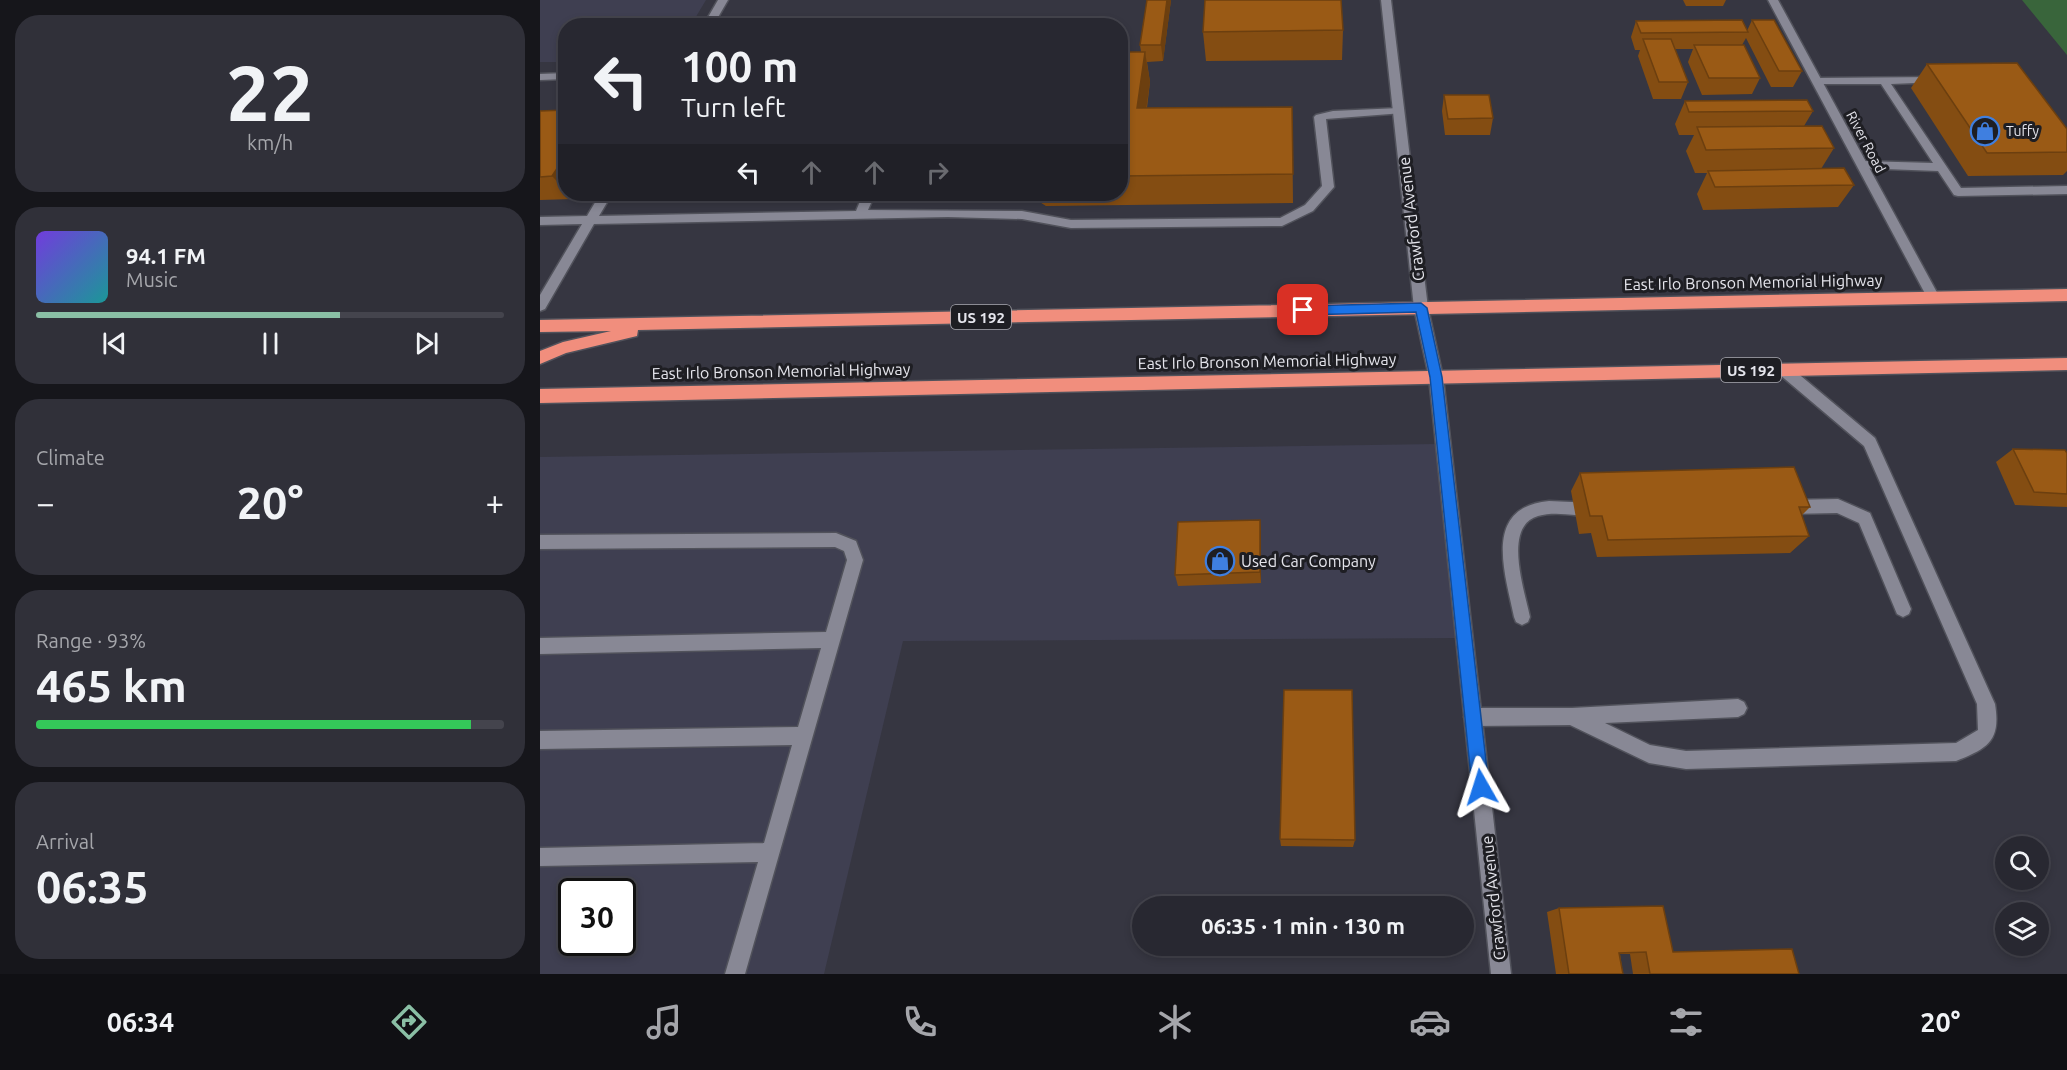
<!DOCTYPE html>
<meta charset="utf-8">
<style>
body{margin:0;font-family:Ubuntu,sans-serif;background:#303039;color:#f1f3f6;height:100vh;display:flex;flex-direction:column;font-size:22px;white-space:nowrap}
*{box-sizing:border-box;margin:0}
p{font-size:20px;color:#a5a6ab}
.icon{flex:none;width:33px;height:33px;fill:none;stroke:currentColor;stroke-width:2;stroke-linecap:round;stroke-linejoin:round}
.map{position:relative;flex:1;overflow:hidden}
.side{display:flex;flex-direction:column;gap:15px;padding:15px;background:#16161b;width:540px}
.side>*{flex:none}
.banner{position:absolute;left:18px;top:18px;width:570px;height:183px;border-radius:24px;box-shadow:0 3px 9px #0003,0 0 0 2px #44444d;background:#282831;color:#f1f3f6;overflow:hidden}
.controls{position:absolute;left:1455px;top:836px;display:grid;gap:12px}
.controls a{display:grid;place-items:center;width:54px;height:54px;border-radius:50%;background:#282831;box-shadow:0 3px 9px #0003,0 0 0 2px #44444d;font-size:30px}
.speed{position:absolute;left:18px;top:878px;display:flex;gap:12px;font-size:30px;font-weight:700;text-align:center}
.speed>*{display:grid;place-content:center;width:78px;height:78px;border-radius:50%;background:#282831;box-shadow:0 3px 9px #0003,0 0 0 2px #44444d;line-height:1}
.speed .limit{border:3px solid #111;border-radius:9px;background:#fff;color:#111}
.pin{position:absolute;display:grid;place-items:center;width:51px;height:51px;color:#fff;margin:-26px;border-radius:12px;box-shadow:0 3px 9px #0006}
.me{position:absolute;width:66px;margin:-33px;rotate:354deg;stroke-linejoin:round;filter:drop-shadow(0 0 4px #0008)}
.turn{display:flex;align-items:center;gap:21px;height:126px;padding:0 24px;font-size:27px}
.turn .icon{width:78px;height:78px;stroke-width:2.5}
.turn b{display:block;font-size:42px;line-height:51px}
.lanes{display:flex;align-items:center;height:57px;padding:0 24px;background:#0003;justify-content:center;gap:30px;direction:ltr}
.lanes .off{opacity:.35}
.big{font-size:45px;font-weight:700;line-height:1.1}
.side .card{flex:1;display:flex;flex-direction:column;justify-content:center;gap:9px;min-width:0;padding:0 21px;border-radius:24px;background:#303039}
.side .dial{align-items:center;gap:0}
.dial b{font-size:78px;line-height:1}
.song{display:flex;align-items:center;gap:18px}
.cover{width:72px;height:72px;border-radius:9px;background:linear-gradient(135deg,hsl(260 70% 55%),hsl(180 70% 35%))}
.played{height:6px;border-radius:3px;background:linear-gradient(90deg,#8abfa5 65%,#44444d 65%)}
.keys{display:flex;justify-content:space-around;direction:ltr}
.heat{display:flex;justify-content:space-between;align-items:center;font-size:33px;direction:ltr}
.charge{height:9px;border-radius:4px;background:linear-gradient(90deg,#34c759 93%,#44444d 0)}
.trip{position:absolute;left:592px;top:896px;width:342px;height:60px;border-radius:30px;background:#282831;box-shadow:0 3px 9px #0003,0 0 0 2px #44444d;font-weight:700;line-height:60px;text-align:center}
.dock{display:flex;height:96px;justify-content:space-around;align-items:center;background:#101014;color:#a5a6ab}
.dock .icon{width:42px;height:42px}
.dock .active{color:#8abfa5}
.dock b{font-size:27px;color:#f1f3f6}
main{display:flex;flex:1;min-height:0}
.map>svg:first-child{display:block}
.built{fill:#3f3f51;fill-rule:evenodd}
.green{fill:#39653b}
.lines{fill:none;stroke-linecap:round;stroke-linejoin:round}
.lane-casing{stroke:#51525b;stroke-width:3}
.street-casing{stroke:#51525b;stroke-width:3}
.highway-casing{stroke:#51525b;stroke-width:3}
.lane{fill:#888895;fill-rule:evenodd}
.street{fill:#888895;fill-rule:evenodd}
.highway{fill:#f18e7d;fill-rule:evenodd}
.wall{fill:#844d12}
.shaded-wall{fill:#6c3f0f}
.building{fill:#9a5a15;stroke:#6c3f0f;stroke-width:1.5}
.route{fill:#1a73e8;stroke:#114b97;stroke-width:1.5}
.labels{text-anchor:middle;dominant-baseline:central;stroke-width:6;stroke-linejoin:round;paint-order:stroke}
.far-poi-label{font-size:14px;fill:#e5e5ec;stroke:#1e1e23;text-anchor:start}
.far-street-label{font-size:14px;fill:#e5e5ec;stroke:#1e1e23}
.shield{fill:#1e1e23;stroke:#a9a9b0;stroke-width:1.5}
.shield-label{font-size:15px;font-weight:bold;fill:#e5e5ec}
.street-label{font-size:16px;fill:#e5e5ec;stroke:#1e1e23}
.poi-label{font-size:16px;fill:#e5e5ec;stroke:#1e1e23;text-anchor:start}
</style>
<main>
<section class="side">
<div class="card dial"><b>22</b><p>km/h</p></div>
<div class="card">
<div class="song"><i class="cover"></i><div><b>94.1 FM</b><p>Music</p></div></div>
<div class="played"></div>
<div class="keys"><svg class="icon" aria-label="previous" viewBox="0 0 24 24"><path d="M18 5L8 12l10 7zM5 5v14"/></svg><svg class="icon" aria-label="pause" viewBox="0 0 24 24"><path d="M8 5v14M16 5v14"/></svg><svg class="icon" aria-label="next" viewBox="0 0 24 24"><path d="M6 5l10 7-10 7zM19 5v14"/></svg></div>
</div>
<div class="card"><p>Climate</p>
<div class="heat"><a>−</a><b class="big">20°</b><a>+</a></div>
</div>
<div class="card"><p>Range · 93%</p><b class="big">465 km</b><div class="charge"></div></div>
<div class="card"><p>Arrival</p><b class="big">06:35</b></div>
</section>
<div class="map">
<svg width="1527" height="974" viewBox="0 0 1527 974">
<rect width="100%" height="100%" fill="#363641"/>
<g class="built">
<polygon points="0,0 166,0 151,25 26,26 25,62 0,62"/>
<path d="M897,444l20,194 -554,3 -79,333h-284v-517zM32,891h50v51h-50z"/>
</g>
<polygon class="green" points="1482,0 1527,0 1527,55"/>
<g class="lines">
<g class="lane-casing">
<g id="lane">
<polygon points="178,0 188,0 173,26 163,26"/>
<polygon points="26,73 26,79 0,80 0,74"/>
<polygon points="1395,77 1399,78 1399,82 1351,84 1421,188 1527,186 1527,194 1418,196 1414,195 1398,171 1318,168 1318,162 1322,161 1393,163 1341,84 1277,84 1272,81 1277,78"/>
<polygon points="859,108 863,109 863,113 786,119 794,187 773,211 742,226 531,228 482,219 408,217 54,224 5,309 0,311 0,295 42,224 0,225 0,217 47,216 60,194 72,194 59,216 316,211 323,194 335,194 328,210 482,211 531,220 740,218 765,205 782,186 774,117 776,115 793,111"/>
<path d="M1244,365l5,1 86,72 120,266c6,37 -7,44 -39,57l-270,8 -37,-6 -79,-38 -97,1 -6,-3 -3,-6 3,-6 6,-3h99l166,-9 6,3 3,6 -3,6 -6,3 -133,6 45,22 36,6 270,-8 22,-13 -1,-26 -113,-258 -85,-72 -2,-4 2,-4z"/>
<polygon points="1298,499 1330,513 1371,609 1369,614 1363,617 1357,614 1319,523 1297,513 1249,514 1244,512 1241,507 1244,502 1249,500"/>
<path d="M1009,501l45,2 5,2 3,5 -3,5 -5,2c-18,-1 -38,-6 -56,-1 -36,10 -13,76 -8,101l-2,5 -6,3 -6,-3 -2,-5c-9,-44 -32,-110 35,-116z"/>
<polygon points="296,533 316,541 323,560 205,974 185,974 218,862 0,866 0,848 224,843 252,745 0,749 0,731 258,727 281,648 0,654 0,638 286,632 307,560 304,551 295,547 0,549 0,535"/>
</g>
</g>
<g class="street-casing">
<g id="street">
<polygon points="841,0 851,0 888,308 903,377 971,974 951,974 889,377 874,308"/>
<polygon points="1228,0 1238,0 1400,298 1399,301 1389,301"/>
</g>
</g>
<g class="highway-casing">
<g id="highway">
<polygon points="1527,289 1527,301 98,330 97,336 26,353 0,364 0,351 23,342 71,331 0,332 0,320"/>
<polygon points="1527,358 1527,370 0,403 0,389"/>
</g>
</g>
<use href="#lane" class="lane"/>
<use href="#street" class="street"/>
<use href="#highway" class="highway"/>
</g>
<g class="wall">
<polygon points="631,0 623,61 607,62 610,82 607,108 752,107 753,203 506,206 487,194 580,194 580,52 601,52 600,45"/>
<polygon points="1143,0 1186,0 1183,6 1146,6"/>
<polygon points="1212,20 1262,71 1253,87 1231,87 1206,38 1202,45 1220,78 1212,94 1162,95 1148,62 1153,49 1135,49 1148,82 1141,99 1113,99 1098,56 1100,50 1095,50 1091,37 1096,21 1207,31"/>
<polygon points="803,30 802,60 666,61 663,32"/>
<polygon points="1387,64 1527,129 1527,171 1523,175 1428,176 1371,88"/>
<polygon points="904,95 953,118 950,135 905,135 902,111"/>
<polygon points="1145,101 1273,111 1264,126 1294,148 1281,169 1314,185 1298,207 1163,210 1157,194 1167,173 1155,173 1146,151 1154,135 1139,135 1135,124"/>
<polygon points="26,110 26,194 37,194 33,199 0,200 0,111"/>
<polygon points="1473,449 1527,453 1527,507 1475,505 1456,462"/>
<polygon points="1040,473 1270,507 1262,515 1269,536 1250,553 1057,557 1051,533 1039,534 1031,491"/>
<polygon points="720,520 721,532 721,583 638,586 635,575"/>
<polygon points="740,839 815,840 813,847 741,846"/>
<polygon points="1019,908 1133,952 1259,974 1093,974 1090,954 1080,954 1083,974 1016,974 1007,912"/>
</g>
<g class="shaded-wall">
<polygon points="627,0 631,0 623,61 621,45"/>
<polygon points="605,52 610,82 602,138 597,108"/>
<polygon points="26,155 26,191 12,176"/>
<polygon points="28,194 37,194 33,199"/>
<polygon points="720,520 721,532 721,583 720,572"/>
</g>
<g class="building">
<polygon points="607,0 627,0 621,45 600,45"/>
<polygon points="665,0 801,0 803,30 663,32"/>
<polygon points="1202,20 1208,32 1101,33 1096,21"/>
<polygon points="1212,20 1234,20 1262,71 1239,71"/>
<polygon points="1103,39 1131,39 1148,82 1119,82"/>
<polygon points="1154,45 1204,45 1220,78 1169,78"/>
<polygon points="580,52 605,52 597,108 752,107 753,174 580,176"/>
<polygon points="1477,63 1527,129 1527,152 1447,153 1387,64"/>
<polygon points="904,95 949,95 953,118 908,119"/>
<polygon points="1267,100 1273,111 1149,112 1145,101"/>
<polygon points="26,110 26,155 12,176 0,177 0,111"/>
<polygon points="1282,126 1294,148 1166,150 1157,127"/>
<polygon points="1304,168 1314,185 1175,187 1168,171"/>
<polygon points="1473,449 1525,450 1527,453 1527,494 1494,492"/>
<polygon points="1254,467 1270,507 1259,507 1269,536 1068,540 1062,516 1050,516 1040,473"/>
<polygon points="720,520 720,572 635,575 638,522"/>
<polygon points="744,690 812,690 815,840 740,839"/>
<polygon points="1123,906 1133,952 1252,949 1259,974 1110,974 1106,952 1079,953 1083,974 1029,974 1019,908"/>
</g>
<polygon class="route" points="881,303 887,308 902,377 949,787 947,793 941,796 935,793 932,787 890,377 876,312 763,315 757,310 763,306"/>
<defs>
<g id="shop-ring" transform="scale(1.5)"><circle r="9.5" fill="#1e1e23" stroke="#3f7fe0" stroke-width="1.5"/><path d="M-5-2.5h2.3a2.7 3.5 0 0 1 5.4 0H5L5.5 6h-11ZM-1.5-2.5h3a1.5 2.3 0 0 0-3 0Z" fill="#3f7fe0"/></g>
</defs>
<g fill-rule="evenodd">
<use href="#shop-ring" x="1445" y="131"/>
<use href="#shop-ring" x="680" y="561"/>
</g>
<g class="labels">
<g class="far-poi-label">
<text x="1466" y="131">Tuffy</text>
</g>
<g class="far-street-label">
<text transform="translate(1326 142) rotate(62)">River Road</text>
</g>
<g class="shield">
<rect x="411" y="305" width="60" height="24" rx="4.5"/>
<rect x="1181" y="358" width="60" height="24" rx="4.5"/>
</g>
<g class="shield-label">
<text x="441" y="317">US 192</text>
<text x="1211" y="370">US 192</text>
</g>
<g class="street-label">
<text transform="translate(871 219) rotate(-97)">Crawford Avenue</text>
<text transform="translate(1213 282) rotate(-1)">East Irlo Bronson Memorial Highway</text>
<text transform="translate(727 361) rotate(-1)">East Irlo Bronson Memorial Highway</text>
<text transform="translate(241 371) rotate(-1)">East Irlo Bronson Memorial Highway</text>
<text transform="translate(953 898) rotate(-96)">Crawford Avenue</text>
</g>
<g class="poi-label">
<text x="701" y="561">Used Car Company</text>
</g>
</g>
</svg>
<div class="controls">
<a><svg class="icon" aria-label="search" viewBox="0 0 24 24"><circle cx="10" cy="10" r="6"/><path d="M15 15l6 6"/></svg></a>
<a><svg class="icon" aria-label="layers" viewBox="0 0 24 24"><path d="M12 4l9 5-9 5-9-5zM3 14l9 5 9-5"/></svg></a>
</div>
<div class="speed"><div class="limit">30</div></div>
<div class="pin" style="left:763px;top:310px;background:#d93025"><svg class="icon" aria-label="arrive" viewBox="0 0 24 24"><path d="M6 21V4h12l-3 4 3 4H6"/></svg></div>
<svg class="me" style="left:941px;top:787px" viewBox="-20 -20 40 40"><path d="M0-17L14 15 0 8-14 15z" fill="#1a73e8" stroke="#fff" stroke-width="4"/></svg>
<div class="trip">06:35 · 1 min · 130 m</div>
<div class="banner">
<div class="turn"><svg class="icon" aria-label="left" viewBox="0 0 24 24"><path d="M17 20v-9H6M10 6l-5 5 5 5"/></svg><div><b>100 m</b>Turn left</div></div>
<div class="lanes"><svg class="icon" aria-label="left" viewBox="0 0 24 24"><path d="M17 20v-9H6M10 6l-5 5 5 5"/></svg><svg class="icon off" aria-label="ahead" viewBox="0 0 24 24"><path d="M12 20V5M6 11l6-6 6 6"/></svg><svg class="icon off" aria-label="ahead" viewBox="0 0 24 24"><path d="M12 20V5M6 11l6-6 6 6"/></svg><svg class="icon off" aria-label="right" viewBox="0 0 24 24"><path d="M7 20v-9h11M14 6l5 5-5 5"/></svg></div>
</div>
</div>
</main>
<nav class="dock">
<b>06:34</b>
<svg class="icon active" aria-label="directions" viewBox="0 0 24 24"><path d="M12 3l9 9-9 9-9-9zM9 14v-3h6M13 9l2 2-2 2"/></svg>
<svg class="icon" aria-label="music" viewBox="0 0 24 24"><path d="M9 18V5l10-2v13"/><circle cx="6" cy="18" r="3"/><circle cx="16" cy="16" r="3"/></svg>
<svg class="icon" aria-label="phone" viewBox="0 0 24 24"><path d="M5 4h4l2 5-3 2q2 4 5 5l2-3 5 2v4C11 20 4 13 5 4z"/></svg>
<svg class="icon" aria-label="climate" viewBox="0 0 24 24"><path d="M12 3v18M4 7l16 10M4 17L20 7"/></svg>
<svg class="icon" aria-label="car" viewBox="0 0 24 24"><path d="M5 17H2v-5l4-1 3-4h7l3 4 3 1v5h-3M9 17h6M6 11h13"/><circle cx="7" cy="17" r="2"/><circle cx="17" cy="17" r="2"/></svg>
<svg class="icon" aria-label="filters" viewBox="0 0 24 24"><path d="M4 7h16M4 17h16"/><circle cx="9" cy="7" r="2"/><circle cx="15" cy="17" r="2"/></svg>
<b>20°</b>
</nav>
